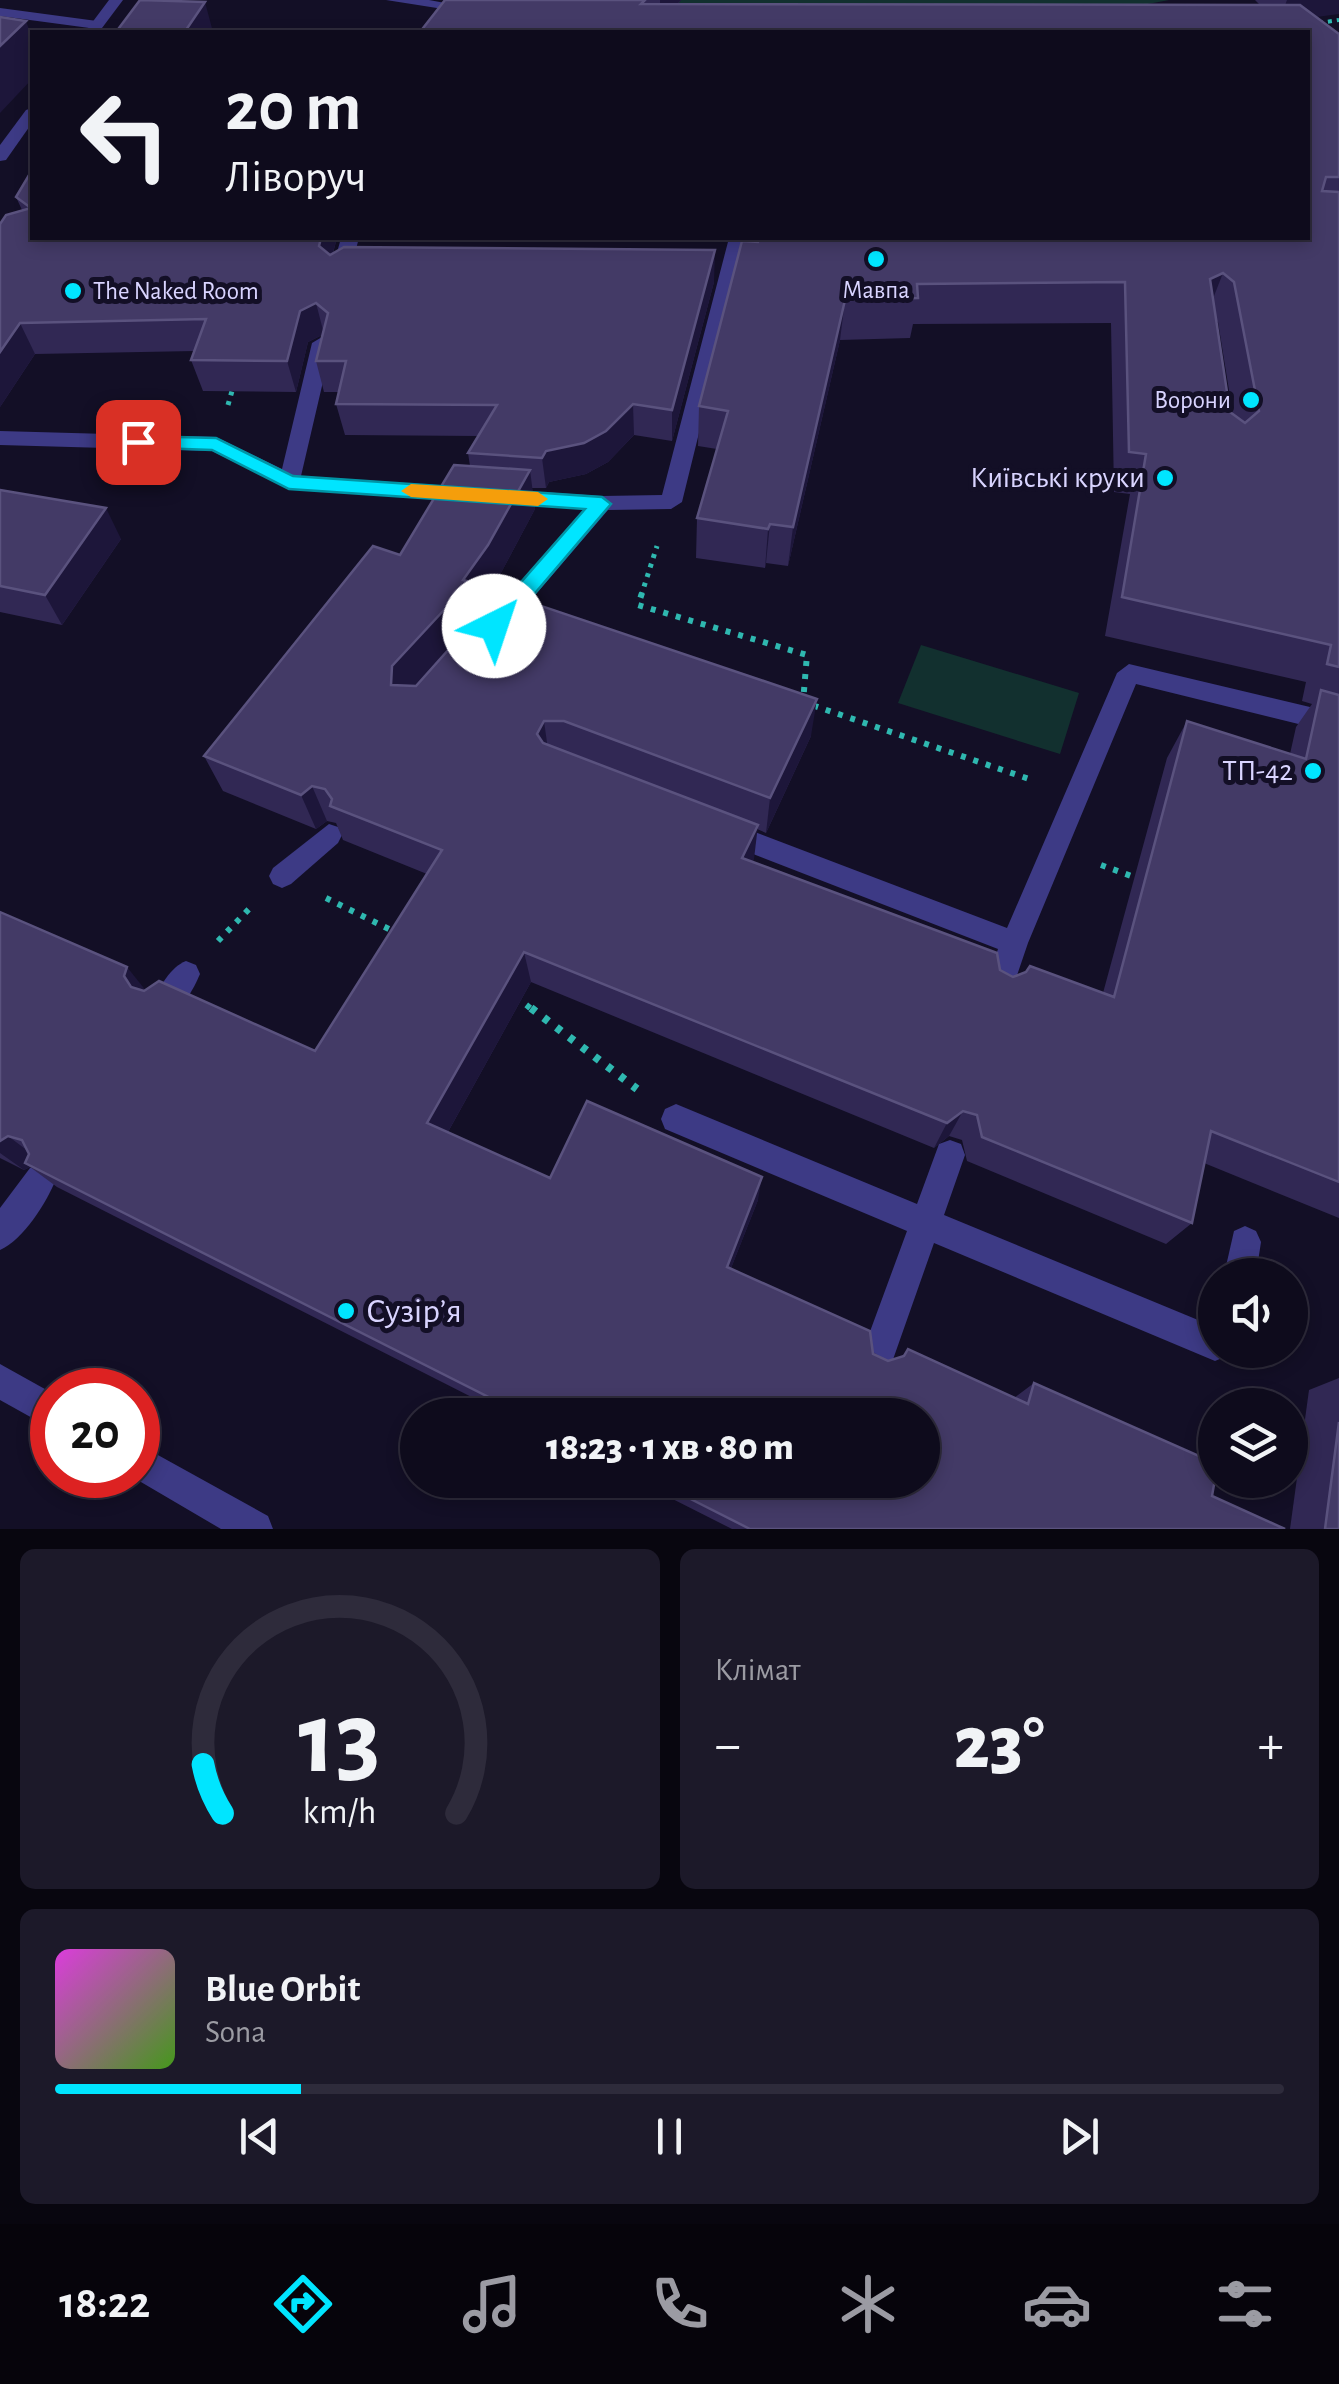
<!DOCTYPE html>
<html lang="uk">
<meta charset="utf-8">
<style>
body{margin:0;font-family:"Alegreya Sans",sans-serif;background:#1c1929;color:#f1f3f6;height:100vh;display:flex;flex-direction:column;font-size:38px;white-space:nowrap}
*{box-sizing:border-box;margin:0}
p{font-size:32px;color:#9b9ba3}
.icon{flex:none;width:55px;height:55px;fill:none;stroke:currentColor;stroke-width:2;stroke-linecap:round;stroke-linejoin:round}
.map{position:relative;height:1529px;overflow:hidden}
.side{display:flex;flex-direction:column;gap:20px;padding:20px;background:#08060f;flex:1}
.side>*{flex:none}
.hud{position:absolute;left:30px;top:30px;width:1280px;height:210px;border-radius:0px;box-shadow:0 5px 15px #0003,0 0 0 2px #2e2b3b;background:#0e0b1c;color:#f1f3f6;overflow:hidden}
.buttons{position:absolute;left:1198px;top:1258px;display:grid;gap:20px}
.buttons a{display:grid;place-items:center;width:110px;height:110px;border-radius:50%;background:#0e0b1c;box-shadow:0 5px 15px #0003,0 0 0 2px #2e2b3b;font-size:50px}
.speed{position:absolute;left:30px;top:1368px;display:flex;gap:20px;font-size:50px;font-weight:700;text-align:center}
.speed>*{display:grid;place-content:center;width:130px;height:130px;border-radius:50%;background:#0e0b1c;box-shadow:0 5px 15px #0003,0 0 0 2px #2e2b3b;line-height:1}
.speed .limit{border:15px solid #d22;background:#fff;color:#111}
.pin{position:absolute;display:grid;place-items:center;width:85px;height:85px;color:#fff;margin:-42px;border-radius:20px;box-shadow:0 5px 15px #0006}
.me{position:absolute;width:110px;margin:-55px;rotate:41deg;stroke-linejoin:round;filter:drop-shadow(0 0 8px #0008)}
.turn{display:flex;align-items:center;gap:35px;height:210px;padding:0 30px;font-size:45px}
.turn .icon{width:130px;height:130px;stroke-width:2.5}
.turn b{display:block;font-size:70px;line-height:85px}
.big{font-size:75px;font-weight:800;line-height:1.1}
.side .widget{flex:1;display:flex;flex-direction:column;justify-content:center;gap:15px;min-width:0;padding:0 35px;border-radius:15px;background:#1c1929}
.side .dial{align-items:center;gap:0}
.dial svg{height:260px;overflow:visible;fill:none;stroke:#2e2b3b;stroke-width:7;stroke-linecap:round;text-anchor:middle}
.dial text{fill:#f1f3f6;stroke:none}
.song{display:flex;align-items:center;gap:30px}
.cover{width:120px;height:120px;border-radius:15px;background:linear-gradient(135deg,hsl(300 70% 55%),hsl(100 70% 35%))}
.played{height:10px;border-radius:5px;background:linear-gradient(90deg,#00e5ff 20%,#2e2b3b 20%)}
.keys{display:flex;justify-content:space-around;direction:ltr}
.heat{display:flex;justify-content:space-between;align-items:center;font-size:55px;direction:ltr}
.side .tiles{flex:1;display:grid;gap:20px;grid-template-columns:1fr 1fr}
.widget:last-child{grid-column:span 2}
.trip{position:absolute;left:400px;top:1398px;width:540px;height:100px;border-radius:50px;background:#0e0b1c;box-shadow:0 5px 15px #0003,0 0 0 2px #2e2b3b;font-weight:800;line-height:100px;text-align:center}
.tab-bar{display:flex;height:160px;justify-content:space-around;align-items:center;background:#06040b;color:#9b9ba3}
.tab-bar .icon{width:70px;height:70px}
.tab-bar .current{color:#00e5ff}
.tab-bar b{font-size:45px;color:#f1f3f6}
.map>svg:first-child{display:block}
.green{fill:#12302f}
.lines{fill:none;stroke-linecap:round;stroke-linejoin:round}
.path-far3{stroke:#2fb8b0;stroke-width:4;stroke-dasharray:4 5;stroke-linecap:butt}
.path-far2{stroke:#2fb8b0;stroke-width:5;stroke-dasharray:4 6;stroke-linecap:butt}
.path-far1{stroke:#2fb8b0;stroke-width:6;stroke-dasharray:5 8;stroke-linecap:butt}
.path{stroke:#2fb8b0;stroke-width:8;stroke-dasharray:6 10;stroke-linecap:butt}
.service{fill:#3d3a85;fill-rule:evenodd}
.minor{fill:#3d3a85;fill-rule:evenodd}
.tertiary{fill:#3d3a85;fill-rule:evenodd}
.wall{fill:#312854;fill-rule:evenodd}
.shaded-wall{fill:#1d163a}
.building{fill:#433a66;stroke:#5a527e;stroke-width:2.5;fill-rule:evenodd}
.route{fill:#00e5ff;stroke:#0095a6;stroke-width:2.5}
.slow{fill:#f59e0b}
.poi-dot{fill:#00e5ff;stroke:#130f26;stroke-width:4}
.labels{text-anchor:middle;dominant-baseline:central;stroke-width:10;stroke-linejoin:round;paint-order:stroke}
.far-poi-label{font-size:25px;fill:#d9d4ff;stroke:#130f26}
.poi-label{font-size:30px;fill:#d9d4ff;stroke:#130f26;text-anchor:end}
.near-poi-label{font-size:35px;fill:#d9d4ff;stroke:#130f26;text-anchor:start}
</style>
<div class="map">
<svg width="1339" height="1529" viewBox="0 0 1339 1529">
<rect width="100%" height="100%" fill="#130f26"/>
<g class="green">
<polygon points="681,0 1169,0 1111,11 689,21 678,4"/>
<polygon points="921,645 1079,693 1060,754 898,703"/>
</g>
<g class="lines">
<polyline class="path-far3" points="1319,23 1339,20"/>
<g class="path-far2">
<polyline points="228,405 232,391"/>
<polyline points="641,596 657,546"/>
</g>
<g class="path-far1">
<polyline points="642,593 638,605 807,655 803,702 1032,780"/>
<polyline points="1101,865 1134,877"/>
<polyline points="326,898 395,932"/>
<polyline points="218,941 251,907"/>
<polyline points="516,997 534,1011"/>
</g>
<polyline class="path" points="531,1008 637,1089"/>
<g class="service">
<polygon points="0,8 97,21 104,25 97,29 0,16"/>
<polygon points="341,238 359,238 348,278 339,283 330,278"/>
<polygon points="729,238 747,238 682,502 671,509 608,510 506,629 498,632 486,623 490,617 584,509 289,489 212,451 0,445 0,431 216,437 282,469 312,343 322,337 332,343 301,476 602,496 662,495"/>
<polygon points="1129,664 1331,712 1339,715 1339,729 1331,732 1136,684 1028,943 1009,999 999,1003 989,999 985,990 998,949 717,840 713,832 717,824 726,821 1007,928 1117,673"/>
<polygon points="329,824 338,827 342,835 338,843 291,884 282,888 273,884 269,876 273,868"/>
<path d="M186,961l10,4 4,9c-7,16 -18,37 -34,43l-10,-4 -4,-9c7,-16 18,-37 34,-43z"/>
<polygon points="676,1104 917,1204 939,1144 950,1140 961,1144 965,1155 944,1215 1215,1327 1215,1350 1229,1350 1227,1356 1215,1361 934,1243 890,1368 878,1373 866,1368 861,1356 907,1231 665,1129 661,1119 665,1109"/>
<path d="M41,1164l11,4 4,11c-9,23 -33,61 -56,71v-42l30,-40z"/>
<polygon points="1245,1226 1256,1231 1261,1242 1256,1275 1224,1275 1234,1231"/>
</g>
<g class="minor">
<polygon points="109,0 123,0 99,32 85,32"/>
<polygon points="386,0 429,0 482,10 475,14"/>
<polygon points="32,108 32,123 6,160 0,161 0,145 26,110"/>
</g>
<g class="tertiary">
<polygon points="0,1364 52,1393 52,1429 0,1400"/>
<polygon points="138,1444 268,1516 273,1529 221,1529 129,1475 138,1475"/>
</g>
</g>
<g class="wall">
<path d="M445,0h236l-3,4 582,1 -5,-5h84l-23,17 23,17v1184l-135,-55 -12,60 -26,21 -199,-83 -5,-21 -13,-4 -15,12 -403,-166 -83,150 102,46 208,22 -27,68 157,93 13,-4 7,-8 106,49 20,-15 178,113 73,33h-553l-97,-49h287v-65h-415l-450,-228 -27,-20 -6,3 -24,-12v-246l145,78 170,61 112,-177 -84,-34 -7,-17 -9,-2 -11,8 -93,-38 -19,-35 196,-201 70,-89 -2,-13 10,-17 -133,-1 -9,-31 3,-12h-15l-8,-31 6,-26 -14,7 -12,50 -93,-1 -12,-31 4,-9 -160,3 -35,53 22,-197 -6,-13 16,-27v68h305l-4,15 381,29 -42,159 -38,-6 -26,27 -22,12 -37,8 -3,6h-14l3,21 -40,75 -19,27 1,7 334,118 -45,97 -9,-4 -4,33 260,115 90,16 64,-235 20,-37 103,33 6,-27 16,-23 -10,-3 4,-19 -201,-46 25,-142 -16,-2 -3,-169 -198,1 -3,14 -70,2 -52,226 -22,-3 -1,5 -69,-10 1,-40 20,-69 -19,-3 1,-40 43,-165 566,-3v-206zM1216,321l2,1 15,93 -3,-3z"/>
<polygon points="0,490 121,539 62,625 0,612"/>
<polygon points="1339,1378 1339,1529 1290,1529 1309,1390"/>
</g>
<g class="shaded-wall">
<polygon points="660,0 681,0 660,23"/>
<polygon points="1287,0 1339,0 1339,14 1279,22"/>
<polygon points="205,2 213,32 186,30"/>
<polygon points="26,21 32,38 32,79 0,113 0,46"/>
<polygon points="321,238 337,238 326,277 319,246"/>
<polygon points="715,250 714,282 672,441 672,410"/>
<polygon points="1223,273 1207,314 1210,279"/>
<polygon points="845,300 840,340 788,566 793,527"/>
<polygon points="316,303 324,334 308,342 296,392 287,361 300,311"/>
<polygon points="20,323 35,354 0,407 0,352"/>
<polygon points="633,404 634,435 608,462 586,474 549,482 546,488 542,458 546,451"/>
<polygon points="530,470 535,509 495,584 476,611 477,621 402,703 391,685 392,666 463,580"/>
<polygon points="106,508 121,539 62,625 45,595"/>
<polygon points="770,524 766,563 765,568 768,529"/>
<polygon points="817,699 811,736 766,833 770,798"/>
<polygon points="544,721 549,757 537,734"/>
<polygon points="312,786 327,821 316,829 301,795"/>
<polygon points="758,825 754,859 739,891 742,858"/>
<polygon points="524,952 531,982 439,1148 427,1123"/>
<polygon points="127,967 151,997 131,987 124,976"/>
<polygon points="963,1111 949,1136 934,1148 947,1123"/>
<polygon points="8,1136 40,1160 25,1163 30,1167 24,1170 0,1153 0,1141"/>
<polygon points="762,1177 758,1200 724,1286 727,1267"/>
</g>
<g class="building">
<polygon points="140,0 205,2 186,30 209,32 116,32"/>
<path d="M445,0h200l-4,4 659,1 39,29v143h-13l-4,14 17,1v475l-12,-3 4,-19 -209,-48 24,-143 -17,-2 -4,-170 -208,2 1,14 -73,2 -52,227 -23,-3 -2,5 -71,-11 31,-107 -29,-5 43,-165 16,1 1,-4h549v-206h-888zM1223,273l11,9 25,129 -14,12 -15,-11 -20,-133z"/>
<polygon points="0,17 26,21 0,46"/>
<polygon points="32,170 32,238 321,238 319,246 330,255 344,247 715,250 672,410 633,404 606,431 584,443 546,451 542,458 468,453 497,405 336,404 346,361 316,361 328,313 316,303 300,311 287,361 191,360 206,319 20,323 0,352 0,224 6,215 31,208 16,197"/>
<polygon points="454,465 530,470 488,545 463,580 470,582 392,666 391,685 416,686 500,592 817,699 770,798 564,721 544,721 537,734 543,743 758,825 742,858 997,953 1000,970 1013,977 1026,972 1030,966 1114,997 1187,721 1306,759 1321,690 1339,695 1339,1182 1211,1131 1192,1223 982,1137 977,1115 963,1111 947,1123 524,952 427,1123 550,1178 587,1101 762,1177 727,1267 870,1331 873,1354 888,1361 904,1356 908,1349 1028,1404 1034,1383 1215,1463 1215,1479 1212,1496 1285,1529 750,1529 653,1480 922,1480 922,1415 524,1415 25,1163 29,1154 22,1140 8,1136 0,1141 0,912 127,967 124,976 131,987 144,991 159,981 315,1051 442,850 330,806 332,799 325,789 312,786 301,795 204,756 373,546 400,555"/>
<polygon points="0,490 106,508 45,595 0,586"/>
<polygon points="1339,1422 1339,1529 1325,1529"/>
</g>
<polygon class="route" points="138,436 216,438 293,476 602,497 611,504 502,632 494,634 484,626 487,621 585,509 289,489 212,450 131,447 131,438"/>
<polygon class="slow" points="411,484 538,492 548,499 538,506 411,497 401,491"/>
<g class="poi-dot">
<circle cx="876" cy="259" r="10"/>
<circle cx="73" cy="291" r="10"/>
<circle cx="1251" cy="400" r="10"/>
<circle cx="1165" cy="478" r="10"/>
<circle cx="1313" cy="771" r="10"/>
<circle cx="346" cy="1311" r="10"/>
</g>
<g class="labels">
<g class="far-poi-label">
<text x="876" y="290">Мавпа</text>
<text x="93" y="291" text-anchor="start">The Naked Room</text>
<text x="1231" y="400" text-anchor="end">Ворони</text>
</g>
<g class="poi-label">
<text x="1145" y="478">Київські круки</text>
<text x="1293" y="771">ТП-42</text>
</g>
<g class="near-poi-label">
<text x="366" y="1311">Сузірʼя</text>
</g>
</g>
</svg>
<div class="buttons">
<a><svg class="icon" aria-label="sound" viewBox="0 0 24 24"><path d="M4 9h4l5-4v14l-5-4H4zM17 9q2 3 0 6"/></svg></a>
<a><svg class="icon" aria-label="layers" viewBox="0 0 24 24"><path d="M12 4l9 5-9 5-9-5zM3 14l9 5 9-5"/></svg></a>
</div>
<div class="speed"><div class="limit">20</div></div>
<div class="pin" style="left:138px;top:442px;background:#d93025"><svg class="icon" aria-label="arrive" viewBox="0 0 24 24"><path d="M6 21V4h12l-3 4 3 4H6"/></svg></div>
<svg class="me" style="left:494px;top:626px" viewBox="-20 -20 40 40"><circle r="19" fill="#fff"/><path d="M0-13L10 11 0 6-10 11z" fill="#00e5ff"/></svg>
<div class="trip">18:23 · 1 хв · 80 m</div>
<div class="hud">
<div class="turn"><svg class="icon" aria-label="left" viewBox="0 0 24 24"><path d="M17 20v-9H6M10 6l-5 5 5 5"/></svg><div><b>20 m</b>Ліворуч</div></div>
</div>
</div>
<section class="side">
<div class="tiles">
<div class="widget dial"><svg viewBox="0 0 100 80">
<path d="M14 69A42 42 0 1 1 86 69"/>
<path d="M14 69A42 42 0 0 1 8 54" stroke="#00e5ff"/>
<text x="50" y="56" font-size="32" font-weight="700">13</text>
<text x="50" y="72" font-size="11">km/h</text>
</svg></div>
<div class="widget"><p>Клімат</p>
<div class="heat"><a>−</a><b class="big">23°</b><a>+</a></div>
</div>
<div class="widget">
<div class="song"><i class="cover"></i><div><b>Blue Orbit</b><p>Sona</p></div></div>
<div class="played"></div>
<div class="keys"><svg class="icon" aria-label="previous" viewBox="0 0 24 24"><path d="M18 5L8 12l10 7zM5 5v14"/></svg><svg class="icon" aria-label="pause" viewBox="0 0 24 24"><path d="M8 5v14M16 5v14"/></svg><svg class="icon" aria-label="next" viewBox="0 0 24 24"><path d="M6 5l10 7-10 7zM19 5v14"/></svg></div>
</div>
</div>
</section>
<nav class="tab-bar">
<b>18:22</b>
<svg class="icon current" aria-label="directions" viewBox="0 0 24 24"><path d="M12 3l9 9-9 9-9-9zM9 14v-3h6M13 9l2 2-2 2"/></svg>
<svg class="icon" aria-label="music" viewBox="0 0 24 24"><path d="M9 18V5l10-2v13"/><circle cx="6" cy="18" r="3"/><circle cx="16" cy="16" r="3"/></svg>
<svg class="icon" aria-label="phone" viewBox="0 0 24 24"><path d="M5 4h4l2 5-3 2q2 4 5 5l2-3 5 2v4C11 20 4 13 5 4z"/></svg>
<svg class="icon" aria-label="climate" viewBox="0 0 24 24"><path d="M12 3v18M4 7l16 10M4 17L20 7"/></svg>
<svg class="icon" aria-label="car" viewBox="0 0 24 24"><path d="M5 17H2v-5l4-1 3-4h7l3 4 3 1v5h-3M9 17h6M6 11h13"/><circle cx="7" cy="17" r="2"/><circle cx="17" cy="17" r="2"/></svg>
<svg class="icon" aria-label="filters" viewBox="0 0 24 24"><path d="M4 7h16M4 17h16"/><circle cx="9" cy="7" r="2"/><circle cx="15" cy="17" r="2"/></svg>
</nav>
